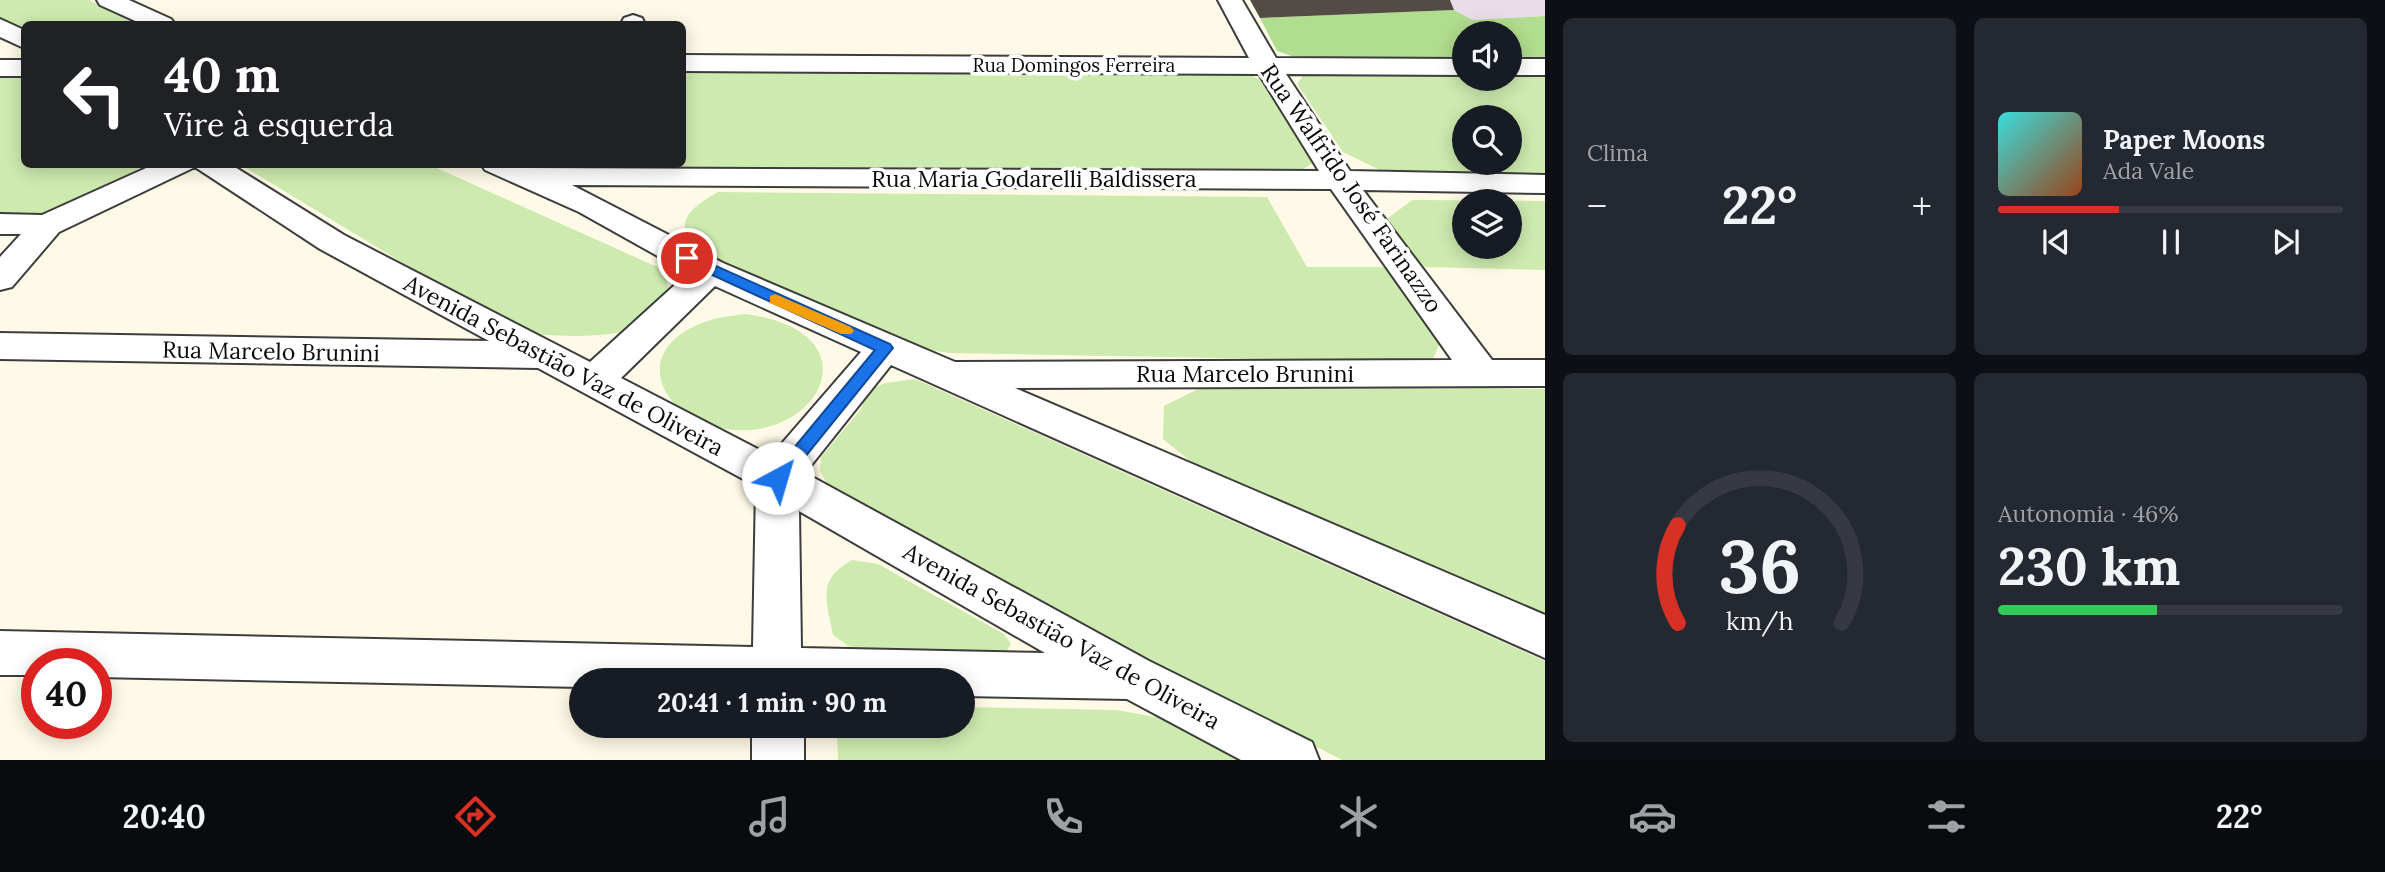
<!DOCTYPE html>
<html lang="pt">
<meta charset="utf-8">
<style>
body{margin:0;font-family:Lora,serif;background:#242831;color:#f1f3f6;height:100vh;display:flex;flex-direction:column;font-size:26px;white-space:nowrap}
*{box-sizing:border-box;margin:0}
p{font-size:23px;color:#9ea1a6}
.icon{flex:none;width:38px;height:38px;fill:none;stroke:currentColor;stroke-width:2;stroke-linecap:round;stroke-linejoin:round}
.map{position:relative;flex:1;overflow:hidden}
.sheet{display:flex;flex-direction:column;gap:18px;padding:18px;background:#0d0f14;width:840px}
.sheet>*{flex:none}
.hud{position:absolute;left:21px;top:21px;width:665px;height:147px;border-radius:10px;box-shadow:0 4px 18px #0003;background:#202124;color:#fff;overflow:hidden}
.buttons{position:absolute;left:1452px;top:21px;display:grid;gap:14px}
.buttons a{display:grid;place-items:center;width:70px;height:70px;border-radius:50%;background:#171b24;box-shadow:0 4px 18px #0003;font-size:35px}
.speed{position:absolute;left:21px;top:648px;display:flex;gap:14px;font-size:35px;font-weight:700;text-align:center}
.speed>*{display:grid;place-content:center;width:91px;height:91px;border-radius:50%;background:#171b24;box-shadow:0 4px 18px #0003;line-height:1}
.speed .limit{border:10px solid #d22;background:#fff;color:#111}
.pin{position:absolute;display:grid;place-items:center;width:60px;height:60px;color:#fff;margin:-30px;border:4px solid #fff;border-radius:50%;box-shadow:0 2px 7px #0007}
.me{position:absolute;width:77px;margin:-38px;rotate:39deg;stroke-linejoin:round;filter:drop-shadow(0 0 5px #0008)}
.turn{display:flex;align-items:center;gap:24px;height:147px;padding:0 28px;font-size:32px}
.turn .icon{width:91px;height:91px;stroke-width:2.5}
.turn b{display:block;font-size:49px;line-height:60px}
.big{font-size:52px;font-weight:700;line-height:1.1}
.sheet .card{flex:1;display:flex;flex-direction:column;justify-content:center;gap:10px;min-width:0;padding:0 24px;border-radius:10px;background:#242831}
.sheet .dial{align-items:center;gap:0}
.dial svg{height:182px;overflow:visible;fill:none;stroke:#363941;stroke-width:7;stroke-linecap:round;text-anchor:middle}
.dial text{fill:#f1f3f6;stroke:none}
.song{display:flex;align-items:center;gap:21px}
.cover{width:84px;height:84px;border-radius:10px;background:linear-gradient(135deg,hsl(180 70% 55%),hsl(20 70% 35%))}
.played{height:7px;border-radius:4px;background:linear-gradient(90deg,#d93025 35%,#363941 35%)}
.keys{display:flex;justify-content:space-around;direction:ltr}
.heat{display:flex;justify-content:space-between;align-items:center;font-size:38px;direction:ltr}
.charge{height:10px;border-radius:5px;background:linear-gradient(90deg,#34c759 46%,#363941 0)}
.sheet .tiles{flex:1;display:grid;gap:18px;grid-template-columns:repeat(2,1fr)}
.trip{position:absolute;left:569px;top:668px;width:406px;height:70px;border-radius:35px;background:#171b24;box-shadow:0 4px 18px #0003;font-weight:700;line-height:70px;text-align:center}
.tabs{display:flex;height:112px;justify-content:space-around;align-items:center;background:#090b0e;color:#9ea1a6}
.tabs .icon{width:49px;height:49px}
.tabs .selected{color:#d93025}
.tabs b{font-size:32px;color:#f1f3f6}
main{display:flex;flex:1;min-height:0}
.map>svg:first-child{display:block}
.industrial{fill:#e9ddea}
.green{fill:#ceebaf;fill-rule:evenodd}
.forest{fill:#b1dd8e}
.building{fill:#534b46}
.lines{fill:none;stroke-linecap:round;stroke-linejoin:round}
.minor-casing{stroke:#3d3d3d;stroke-width:4}
.minor{fill:#fff;fill-rule:evenodd}
.route{fill:#1a73e8;stroke:#114b97;stroke-width:2}
.slow{fill:#f59e0b}
.labels{text-anchor:middle;dominant-baseline:central;stroke-width:7;stroke-linejoin:round;paint-order:stroke}
.far-street-label{font-size:19px;fill:#0a0a0a;stroke:#fff}
.street-label{font-size:23px;fill:#0a0a0a;stroke:#fff}
</style>
<main>
<div class="map">
<svg width="1545" height="760" viewBox="0 0 1545 760">
<rect width="100%" height="100%" fill="#fffae7"/>
<polygon class="industrial" points="1450,0 1545,0 1545,16 1473,20 1454,10"/>
<g class="green">
<polygon points="0,0 89,0 142,24 24,24 24,32 0,18"/>
<polygon points="683,72 1249,74 1270,84 1315,162 1298,172 642,170 632,165 682,164"/>
<path d="M0,74h24v90l119,1c-23,19 -85,49 -115,53 -9,1 -19,-1 -28,-1z"/>
<path d="M1304,74l161,1v4l80,-3v100l-155,-1 -47,-23 -46,-68zM1465,117h45v46h-45z"/>
<path d="M241,165h189l234,105 5,22c-9,10 -18,23 -29,32 -21,17 -97,12 -123,8z"/>
<path d="M718,192l549,5 40,70h82l51,75 -8,20 -483,-9 -27,-4 -202,-86c-43,-25 -50,-45 -2,-71z"/>
<path d="M1412,200l133,1v69l-123,-3 -35,-48zM1465,201h45v46h-45z"/>
<path d="M747,314c137,20 66,140 -35,112 -50,-14 -77,-69 -21,-98 18,-10 36,-12 56,-14z"/>
<polygon points="915,379 1545,661 1545,760 1342,760 835,498 820,471 821,457 861,409 868,390 886,383"/>
<polygon points="1490,388 1545,389 1545,623 1211,478 1163,439 1164,406 1198,389"/>
<path d="M852,560l26,4 126,70 7,10 -6,9 -150,-2 -22,-16c-6,-35 -17,-55 19,-75z"/>
<polygon points="963,707 1117,710 1161,718 1238,760 838,760 837,732 842,726 962,726"/>
</g>
<polygon class="forest" points="1454,10 1473,20 1545,16 1545,62 1510,62 1510,33 1465,33 1465,62 1309,62 1277,51 1260,18"/>
<polygon class="building" points="1250,0 1450,0 1454,10 1260,18"/>
<g class="lines">
<g class="minor-casing">
<g id="minor">
<polygon points="97,0 129,0 171,19 175,24 142,24 100,5"/>
<path d="M1218,0h24l34,58 189,1v16l-179,-1 64,97 195,4v18l-182,-3 129,170h53v26l-530,2 530,227v43l-654,-293 -86,108 344,188 163,81 7,18h-78l-114,-61 -165,-3v-15h-381v6l-485,-10v-14h-59v12h-37v-44l753,16 3,-161 -218,-118 -538,-9v-26l489,8 -169,-92 -125,-82 -136,65 -47,55 -12,3v-33l21,-23h-21v-20l42,1 113,-51h75l114,71 246,127 98,-89 -109,-61 -94,-42 -4,-6h42l9,4 787,3 -60,-97 -577,-3v-16l567,3zM572,185l759,4 121,171 -497,2 -232,-99zM715,286l146,66 -90,104 -150,-78zM799,511l246,142 -244,-5z"/>
<polygon points="633,15 642,18 645,24 621,24 624,18"/>
<polygon points="0,19 24,30 24,48 0,37"/>
<rect x="1510" y="59" width="35" height="16"/>
<rect x="0" y="60" width="24" height="16"/>
<rect x="752" y="726" width="52" height="34"/>
</g>
</g>
<use href="#minor" class="minor"/>
</g>
<polygon class="route" points="687,253 890,344 893,348 784,483 771,483 769,478 875,350 682,261 682,254"/>
<polygon class="slow" points="775,294 851,327 854,331 851,334 841,334 770,303 770,296"/>
<g class="labels">
<g class="far-street-label">
<text x="1074" y="65">Rua Domingos Ferreira</text>
</g>
<g class="street-label">
<text x="1034" y="178">Rua Maria Godarelli Baldissera</text>
<text transform="translate(1352 188) rotate(55)">Rua Walfrido José Farinazzo</text>
<text transform="translate(271 351) rotate(1)">Rua Marcelo Brunini</text>
<text transform="translate(564 365) rotate(28)">Avenida Sebastião Vaz de Oliveira</text>
<text x="1245" y="373">Rua Marcelo Brunini</text>
<text transform="translate(1062 636) rotate(29)">Avenida Sebastião Vaz de Oliveira</text>
</g>
</g>
</svg>
<div class="buttons">
<a><svg class="icon" aria-label="sound" viewBox="0 0 24 24"><path d="M4 9h4l5-4v14l-5-4H4zM17 9q2 3 0 6"/></svg></a>
<a><svg class="icon" aria-label="search" viewBox="0 0 24 24"><circle cx="10" cy="10" r="6"/><path d="M15 15l6 6"/></svg></a>
<a><svg class="icon" aria-label="layers" viewBox="0 0 24 24"><path d="M12 4l9 5-9 5-9-5zM3 14l9 5 9-5"/></svg></a>
</div>
<div class="speed"><div class="limit">40</div></div>
<div class="pin" style="left:687px;top:258px;background:#d93025"><svg class="icon" aria-label="arrive" viewBox="0 0 24 24"><path d="M6 21V4h12l-3 4 3 4H6"/></svg></div>
<svg class="me" style="left:778px;top:478px" viewBox="-20 -20 40 40"><circle r="19" fill="#fff"/><path d="M0-13L10 11 0 6-10 11z" fill="#1a73e8"/></svg>
<div class="trip">20:41 · 1 min · 90 m</div>
<div class="hud">
<div class="turn"><svg class="icon" aria-label="left" viewBox="0 0 24 24"><path d="M17 20v-9H6M10 6l-5 5 5 5"/></svg><div><b>40 m</b>Vire à esquerda</div></div>
</div>
</div>
<section class="sheet">
<div class="tiles">
<div class="card"><p>Clima</p>
<div class="heat"><a>−</a><b class="big">22°</b><a>+</a></div>
</div>
<div class="card">
<div class="song"><i class="cover"></i><div><b>Paper Moons</b><p>Ada Vale</p></div></div>
<div class="played"></div>
<div class="keys"><svg class="icon" aria-label="previous" viewBox="0 0 24 24"><path d="M18 5L8 12l10 7zM5 5v14"/></svg><svg class="icon" aria-label="pause" viewBox="0 0 24 24"><path d="M8 5v14M16 5v14"/></svg><svg class="icon" aria-label="next" viewBox="0 0 24 24"><path d="M6 5l10 7-10 7zM19 5v14"/></svg></div>
</div>
<div class="card dial"><svg viewBox="0 0 100 80">
<path d="M14 69A42 42 0 1 1 86 69"/>
<path d="M14 69A42 42 0 0 1 14 26" stroke="#d93025"/>
<text x="50" y="56" font-size="32" font-weight="700">36</text>
<text x="50" y="72" font-size="11">km/h</text>
</svg></div>
<div class="card"><p>Autonomia · 46%</p><b class="big">230 km</b><div class="charge"></div></div>
</div>
</section>
</main>
<nav class="tabs">
<b>20:40</b>
<svg class="icon selected" aria-label="directions" viewBox="0 0 24 24"><path d="M12 3l9 9-9 9-9-9zM9 14v-3h6M13 9l2 2-2 2"/></svg>
<svg class="icon" aria-label="music" viewBox="0 0 24 24"><path d="M9 18V5l10-2v13"/><circle cx="6" cy="18" r="3"/><circle cx="16" cy="16" r="3"/></svg>
<svg class="icon" aria-label="phone" viewBox="0 0 24 24"><path d="M5 4h4l2 5-3 2q2 4 5 5l2-3 5 2v4C11 20 4 13 5 4z"/></svg>
<svg class="icon" aria-label="climate" viewBox="0 0 24 24"><path d="M12 3v18M4 7l16 10M4 17L20 7"/></svg>
<svg class="icon" aria-label="car" viewBox="0 0 24 24"><path d="M5 17H2v-5l4-1 3-4h7l3 4 3 1v5h-3M9 17h6M6 11h13"/><circle cx="7" cy="17" r="2"/><circle cx="17" cy="17" r="2"/></svg>
<svg class="icon" aria-label="filters" viewBox="0 0 24 24"><path d="M4 7h16M4 17h16"/><circle cx="9" cy="7" r="2"/><circle cx="15" cy="17" r="2"/></svg>
<b>22°</b>
</nav>
